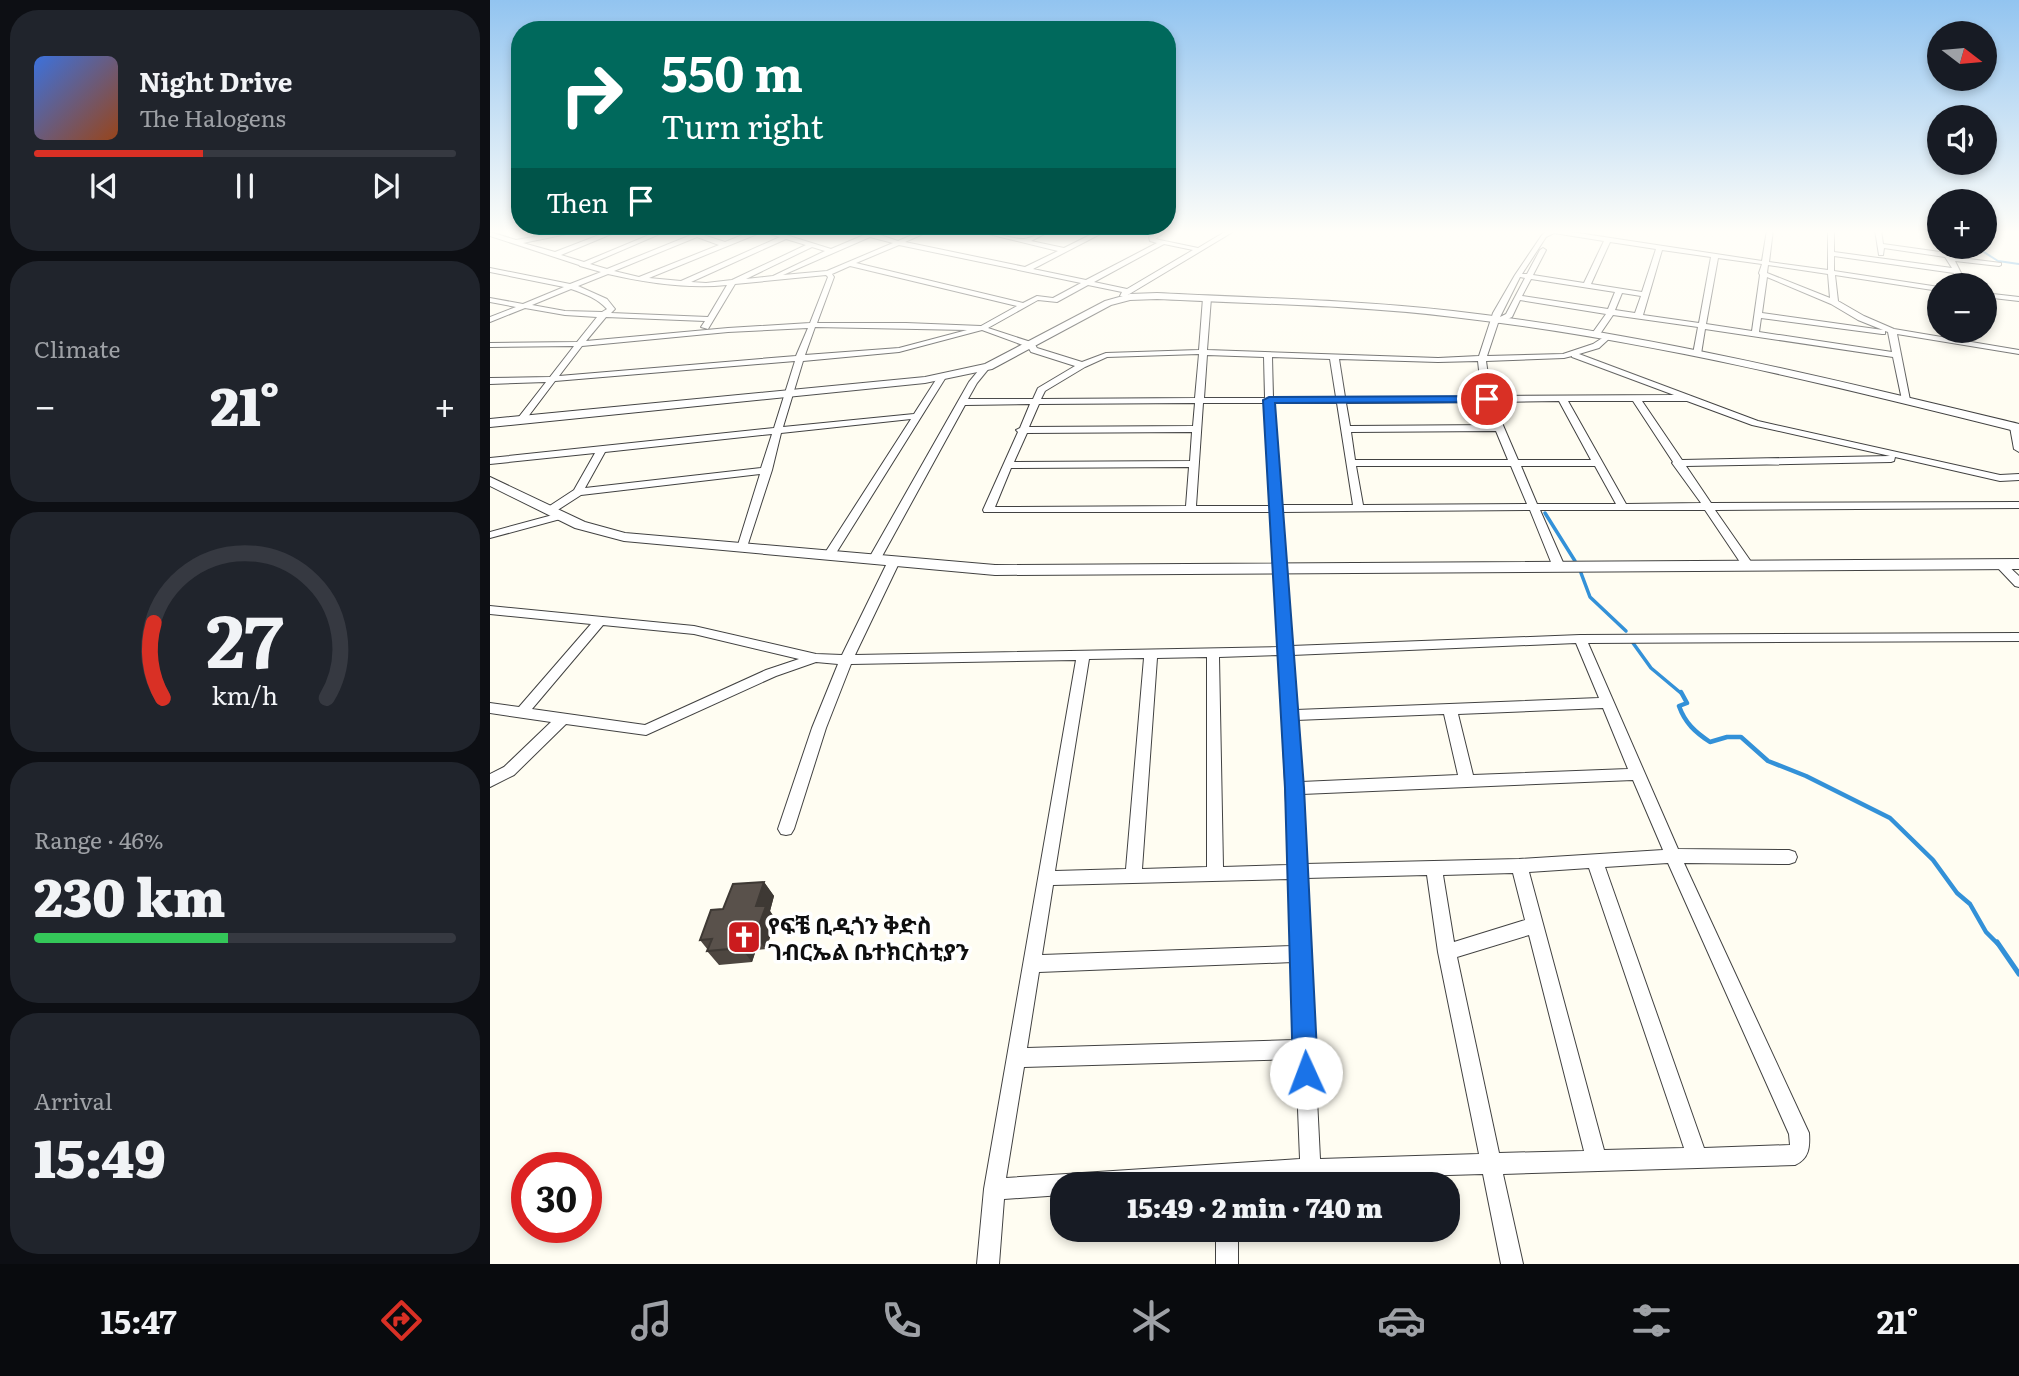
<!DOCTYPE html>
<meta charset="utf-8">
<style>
body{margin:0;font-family:Literata,"Noto Sans Ethiopic",serif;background:#20242c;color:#f1f3f6;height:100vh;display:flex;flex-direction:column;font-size:26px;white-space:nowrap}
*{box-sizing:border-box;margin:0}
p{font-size:23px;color:#9ea1a6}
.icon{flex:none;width:38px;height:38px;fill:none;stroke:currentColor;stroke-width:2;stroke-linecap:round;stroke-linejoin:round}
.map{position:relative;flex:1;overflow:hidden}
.side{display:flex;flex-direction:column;gap:10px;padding:10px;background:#0d0f14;width:490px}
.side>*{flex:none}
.banner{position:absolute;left:21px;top:21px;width:665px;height:214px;border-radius:28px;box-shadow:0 4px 10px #0003;background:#00695c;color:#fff;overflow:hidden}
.needle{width:46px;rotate:106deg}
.controls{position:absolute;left:1437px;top:21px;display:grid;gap:14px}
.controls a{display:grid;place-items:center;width:70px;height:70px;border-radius:50%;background:#171b24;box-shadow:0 4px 10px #0003;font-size:35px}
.speed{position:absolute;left:21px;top:1152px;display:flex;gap:14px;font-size:35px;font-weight:700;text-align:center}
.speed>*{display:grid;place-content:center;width:91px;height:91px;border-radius:50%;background:#171b24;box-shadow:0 4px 10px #0003;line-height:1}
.speed .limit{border:10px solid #d22;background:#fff;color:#111}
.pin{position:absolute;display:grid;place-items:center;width:60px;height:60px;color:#fff;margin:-30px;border:4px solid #fff;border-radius:50%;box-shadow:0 2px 7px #0007}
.me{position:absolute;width:77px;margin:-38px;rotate:358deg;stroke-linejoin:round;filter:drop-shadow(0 0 5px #0008)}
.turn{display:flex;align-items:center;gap:24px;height:147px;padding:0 35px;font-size:32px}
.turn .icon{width:91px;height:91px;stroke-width:2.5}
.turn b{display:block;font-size:49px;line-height:60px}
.then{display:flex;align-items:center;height:66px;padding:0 35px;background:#0003;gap:14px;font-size:26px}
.big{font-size:52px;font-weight:800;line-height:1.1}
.side .tile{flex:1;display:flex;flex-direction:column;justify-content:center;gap:10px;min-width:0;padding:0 24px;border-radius:28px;background:#20242c}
.side .dial{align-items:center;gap:0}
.dial svg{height:182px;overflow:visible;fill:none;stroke:#363941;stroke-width:7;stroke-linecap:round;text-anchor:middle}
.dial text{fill:#f1f3f6;stroke:none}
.song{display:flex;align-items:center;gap:21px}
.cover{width:84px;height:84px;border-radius:10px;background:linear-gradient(135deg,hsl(220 70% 55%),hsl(20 70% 35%))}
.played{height:7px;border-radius:4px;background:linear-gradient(90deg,#d93025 40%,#363941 40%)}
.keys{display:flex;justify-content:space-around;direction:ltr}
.heat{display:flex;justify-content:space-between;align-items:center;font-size:38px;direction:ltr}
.charge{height:10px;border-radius:5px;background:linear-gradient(90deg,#34c759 46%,#363941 0)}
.trip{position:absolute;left:560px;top:1172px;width:410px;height:70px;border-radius:28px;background:#171b24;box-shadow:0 4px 10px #0003;font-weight:800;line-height:70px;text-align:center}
.dock{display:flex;height:112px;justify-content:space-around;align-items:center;background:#090b0e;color:#9ea1a6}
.dock .icon{width:49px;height:49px}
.dock .on{color:#d93025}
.dock b{font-size:32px;color:#f1f3f6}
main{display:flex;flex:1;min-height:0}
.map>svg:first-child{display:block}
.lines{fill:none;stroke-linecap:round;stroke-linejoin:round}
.stream-far3{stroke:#3391d8;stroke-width:2}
.stream-far2{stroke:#3391d8;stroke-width:3.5}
.stream-far1{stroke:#3391d8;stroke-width:4.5}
.stream{stroke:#3391d8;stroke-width:5}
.minor-casing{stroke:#424242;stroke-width:2}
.tertiary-casing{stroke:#424242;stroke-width:2}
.minor{fill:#fff;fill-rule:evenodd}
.tertiary{fill:#fff;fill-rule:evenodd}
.wall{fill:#4d4640}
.shaded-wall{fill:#3e3934}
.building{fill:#59514b;stroke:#3e3934;stroke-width:2}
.route{fill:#1a73e8;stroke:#114b97;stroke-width:2}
.labels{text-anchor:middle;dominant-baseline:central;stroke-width:7;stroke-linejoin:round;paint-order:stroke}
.near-poi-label{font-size:23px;font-weight:bold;fill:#0f0f0f;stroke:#fff;text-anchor:start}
</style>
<main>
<section class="side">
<div class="tile">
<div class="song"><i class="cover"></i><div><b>Night Drive</b><p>The Halogens</p></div></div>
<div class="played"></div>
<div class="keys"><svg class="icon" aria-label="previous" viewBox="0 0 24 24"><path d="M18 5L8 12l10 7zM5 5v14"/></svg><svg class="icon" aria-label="pause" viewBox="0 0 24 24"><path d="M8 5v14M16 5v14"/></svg><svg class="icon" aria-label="next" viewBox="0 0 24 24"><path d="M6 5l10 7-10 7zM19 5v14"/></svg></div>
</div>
<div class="tile"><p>Climate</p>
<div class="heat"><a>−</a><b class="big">21°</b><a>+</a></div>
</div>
<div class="tile dial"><svg viewBox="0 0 100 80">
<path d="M14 69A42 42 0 1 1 86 69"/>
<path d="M14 69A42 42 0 0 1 10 36" stroke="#d93025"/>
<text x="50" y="56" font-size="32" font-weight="700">27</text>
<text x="50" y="72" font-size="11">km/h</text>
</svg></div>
<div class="tile"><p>Range · 46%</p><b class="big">230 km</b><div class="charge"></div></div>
<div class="tile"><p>Arrival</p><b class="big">15:49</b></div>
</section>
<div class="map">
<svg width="1529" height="1264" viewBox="0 0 1529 1264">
<rect width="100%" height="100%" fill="#fffdf2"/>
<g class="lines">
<g class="stream-far3">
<polyline points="1446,230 1449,231"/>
<polyline points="1486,247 1508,261 1529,264"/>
</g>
<g class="stream-far2">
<polyline points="1055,513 1085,561"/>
<polyline points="1091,573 1100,597 1136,631"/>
<polyline points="1143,643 1161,668 1192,694"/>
</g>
<path class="stream-far1" d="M1191,692l6,11 -8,3c6,17 16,26 31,36l17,-5h14l27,24 38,15 84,42 43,42 24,33 13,11 16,28 12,12"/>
<polyline class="stream" points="1507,942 1529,974"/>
<g class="minor-casing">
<g id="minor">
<path d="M82,230h14l-63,13 32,9 57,-22h9l-60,25 23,7 77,-32h8l-79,34 17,5 84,-34 -12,-5h9l37,12 30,-12h15l61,19 33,-14 -13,-5 20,2 27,9 26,-11h8l-27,12 120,25 33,-16 -86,-21c15,0 42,10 52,9 10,-1 17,-9 28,-9l-21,11 33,7 36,-18h8l-75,39 53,11 71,-37 -7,-2 -1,-4 11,-7h8l-13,9 43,9 30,-18h8l-110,66h-6l2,-4 -34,-7 -31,17 -19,-2 -50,28 46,15 3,5 45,14 24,-9 93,-3 4,-52 4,-2 4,2 -4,52 231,8 41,-2 14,-43 22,-38 27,-40 4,-3 -4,-2h16l204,31 5,-31h6l-4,32 59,8v-40h6v22l118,16 -7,-11 -61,-9 -1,7h-4l-4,-25h6l2,14 64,9 6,4 48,6v2l-2,1 -44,-5 12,24h-7l-6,-12 -120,-17v15l105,16v4l-104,-16 3,26 26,15 30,13 125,21v4l-122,-20 13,66 -4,3 -4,-3 -9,-43 -188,-28 -4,25 -4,2 -4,-2 5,-27 -85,-12 -15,22h-3l-4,-2 15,-21 -86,-14 -8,17 -14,6 -11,33 76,-2 30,-10 14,-9 4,2 -12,11 -20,6 179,67 242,54 19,-1v6l-19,1 -105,-24 -1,4 -3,1 -205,4 25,37 308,-1v6l-304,2 39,56 -6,4 -4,-2 -39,-58h-165l25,57 -6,4 -6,-4 -23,-57 -249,2 10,134 289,-11 439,-2v8l-431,2 90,206 111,1 6,2 2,5 -2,5 -6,2 -105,-1 125,270c1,14 0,26 -14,32l-292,9 20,90h-22l-18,-90 -173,5 -87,6h-161v10l-58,4 -5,65h-22l7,-75 92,-529 -225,4 -25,64 -32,101 -3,5 -5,1 -5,-1 -3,-5 34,-101 26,-64 -22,-2 -40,14 -130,59 -80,-11 -52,51 -24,12v-13l14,-7 47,-45 -61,-9v-10l29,4 72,-83 -101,-10v-8l204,20 122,28 26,1 46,-94 6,-3 6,3 -45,94 424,-8 -8,-135h-287l-1,-2 35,-78 -2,-2 4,-2 10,-24 -65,1 -85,155 -2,2h-8l-2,-2 101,-178 14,-17 7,2 -13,16 -9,16h65l5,-11 37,-22 -44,-14 -3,-5 -46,-17 -83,22 -96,9 -20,66 131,-13 25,-39 7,2 -113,181 -4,1 -6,-3 88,-137 -130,14 -9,37 -26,80h-8l-1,-2 23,-74 -179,21 -28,18h-8v-4l29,-19 21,-37 -105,11v-6l284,-30 21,-67 -240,20 -31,41h-6v-4l28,-36 -56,2v-6l60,-1 24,-31 -84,1v-4l87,-1 20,-25 -32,-2 -40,-7 -35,14v-5l26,-10 -26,-5v-4l33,6 41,-17 -74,-15v-4l80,16 31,-12 -21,-6 -1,-1 -89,-29v-4l26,8zM272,232l18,5 -99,44 -32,-3zM1064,233l50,8 -20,42 -51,-8 13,-25 -3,-2 -3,2 -13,24h-5l24,-37zM207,237l22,8 -80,32 -25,-6zM380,237l23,6 -66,28 -44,4zM296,239l20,6 -74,35 -26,3 -15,-1zM1120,242l46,7 -14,43 -51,-8zM674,244l29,6 -66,39 -33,-7zM409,245l182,38 -28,15 -16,-2 -14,7 -167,-40zM322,247l13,4 -52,25 -27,3zM1172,250l49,7 -12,66 -56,-8zM1228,258l44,6 -3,9 1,2 -8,56 -46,-7zM1278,265l60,9 2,24 -63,-25zM360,266l167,40 -36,20 -75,-3h-89l17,-46 -2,-3zM118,274c39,9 80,15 119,11l-19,32 -97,-4 4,-4 -8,-10 -29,-13zM336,275l2,2 -18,46 -82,5 -142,13 20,-24 99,4 -4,6 7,2 27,-45zM1030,277l5,1 -19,36 -6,3zM1277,277l64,27 27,16 25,10 -121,-17zM1041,279l84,13 -7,17 -86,-13zM81,289c14,5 26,9 36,20l-5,3 -37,-1 -33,-6zM1132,293l19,3 -6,17 -20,-3zM1271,318l121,16h3v-3l3,1 4,20 -133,-20zM325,327l152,3 -68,18 -94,7zM318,328l-12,28 -237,20 23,-30 146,-14zM709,354l-4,44 -154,1 4,-8 40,-24 22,-10zM717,355l57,2 1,41h-61zM1082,356v1l102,38 -183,1 -5,-35 78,-3zM782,357l58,2 6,38 -63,1zM849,359l99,3 40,-1 4,36h-137zM1069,401l32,59h-73l-25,-58zM1078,401h65l40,61 -1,1 29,40 -75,1zM1152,401h45l65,24 138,31 -208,4zM994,402l10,23 -144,1 -4,-23zM705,403l-2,23 -164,1 10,-23zM713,403h62l6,103h-75zM784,403h63l16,102h-72zM1006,431l12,29h-153l-4,-28zM702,432l-2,29 -176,1 13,-29zM282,434l-11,34 -176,20 20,-36zM866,466h155l16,38 -164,1zM1031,466h74l21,38h-79zM699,467l-3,39 -191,1 16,-39zM113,625l91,9 105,25 -33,11 -121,55 -113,-16zM1086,643l23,55 -303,12 -4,-55zM789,655l10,210 -66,2 -4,-210zM717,657v210l-65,2 15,-211zM654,658l-18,211 -71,2 34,-212zM1113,708l25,61 -155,6 -15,-61zM954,714l14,61 -157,7 -5,-62zM1143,780l30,70 -144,9 -214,5 -3,-70zM1178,863l121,271 1,11 -86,3 -99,-281zM1099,868l95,280 -80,2 -75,-278zM1023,873l12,47 -71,22 -11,-67zM937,875l11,77 41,202 -159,5 -14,-281zM800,879l2,67 -250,9 11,-70zM1039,935l55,216 -85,2 -42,-196zM803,962l2,78 -268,8 12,-76zM806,1059l4,100 -294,19 18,-111z"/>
<polygon points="1494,293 1529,297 1529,301 1494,297"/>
<polygon points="1525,424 1529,426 1529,452 1524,449 1520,427"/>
<polygon points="70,513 74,514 75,516 74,518 0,538 0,532"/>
<polygon points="1510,560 1514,562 1529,576 1529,587 1525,586 1506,566 1504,564 1506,562"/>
<rect x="726" y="1230" width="22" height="34"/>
</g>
</g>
<g class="tertiary-casing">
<g id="tertiary">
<path d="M667,293c99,5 198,7 296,18 192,22 379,68 566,113v8c-187,-47 -374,-93 -566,-115 -98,-12 -197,-13 -296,-18l-27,1 -19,5 -119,64 -67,14 -435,44v-8l435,-42 60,-13 120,-63 25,-7z"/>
<polygon points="0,477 95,522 135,533 505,565 1529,559 1529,569 505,575 134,541 85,528 0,486"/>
</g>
</g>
<use href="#minor" class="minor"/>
<use href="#tertiary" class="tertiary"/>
</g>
<polygon class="wall" points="274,882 284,896 280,911 286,920 276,949 266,950 262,962 229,965 217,951 218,950 210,940"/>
<g class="shaded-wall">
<polygon points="274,882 284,896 280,911 286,920 276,949 265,936 266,906"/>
<polygon points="255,936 266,950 262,962 251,948"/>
</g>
<polygon class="building" points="274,882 266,906 276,906 265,936 255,936 251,948 217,951 222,939 210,940 221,910 233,909 243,884"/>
<linearGradient id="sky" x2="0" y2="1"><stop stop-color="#92c4f0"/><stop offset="0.57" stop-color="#fffef9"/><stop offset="1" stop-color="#fffef9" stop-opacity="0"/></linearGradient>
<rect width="1529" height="407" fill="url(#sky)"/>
<polygon class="route" points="997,396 1002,399 1001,402 785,403 814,788 828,1073 824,1082 816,1086 807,1082 803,1073 795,788 773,400 779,397"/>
<defs>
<g id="church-square" transform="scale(1.75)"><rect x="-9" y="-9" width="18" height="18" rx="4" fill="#cb1b1e" stroke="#fff"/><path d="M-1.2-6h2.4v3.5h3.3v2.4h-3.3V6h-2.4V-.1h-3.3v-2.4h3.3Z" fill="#fff"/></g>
</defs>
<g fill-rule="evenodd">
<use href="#church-square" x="254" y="937"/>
</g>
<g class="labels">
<g class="near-poi-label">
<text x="278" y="924">የፍቼ ቢዲጎን ቅድስ<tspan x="278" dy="26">ገብርኤል ቤተክርስቲያን</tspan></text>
</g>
</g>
</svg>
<div class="controls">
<a><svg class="needle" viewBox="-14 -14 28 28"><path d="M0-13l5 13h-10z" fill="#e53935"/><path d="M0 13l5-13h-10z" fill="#9ea1a6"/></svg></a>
<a><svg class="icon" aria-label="sound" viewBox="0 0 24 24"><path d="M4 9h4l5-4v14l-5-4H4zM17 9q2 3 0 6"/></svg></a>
<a>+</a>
<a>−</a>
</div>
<div class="speed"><div class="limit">30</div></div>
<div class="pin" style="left:997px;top:399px;background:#d93025"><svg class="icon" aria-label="arrive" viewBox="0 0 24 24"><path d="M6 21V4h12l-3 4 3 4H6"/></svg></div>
<svg class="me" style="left:816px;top:1073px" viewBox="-20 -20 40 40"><circle r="19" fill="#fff"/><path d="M0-13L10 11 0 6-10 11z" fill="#1a73e8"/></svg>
<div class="trip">15:49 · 2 min · 740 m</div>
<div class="banner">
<div class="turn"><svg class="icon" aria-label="right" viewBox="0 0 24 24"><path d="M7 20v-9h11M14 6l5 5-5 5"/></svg><div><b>550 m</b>Turn right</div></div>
<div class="then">Then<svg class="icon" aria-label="arrive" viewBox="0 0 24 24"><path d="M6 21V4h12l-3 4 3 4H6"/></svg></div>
</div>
</div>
</main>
<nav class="dock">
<b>15:47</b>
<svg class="icon on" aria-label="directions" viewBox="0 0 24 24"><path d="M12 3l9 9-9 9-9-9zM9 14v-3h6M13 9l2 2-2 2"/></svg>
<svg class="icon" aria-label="music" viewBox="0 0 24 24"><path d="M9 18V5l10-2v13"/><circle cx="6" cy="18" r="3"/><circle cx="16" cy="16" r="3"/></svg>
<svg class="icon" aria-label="phone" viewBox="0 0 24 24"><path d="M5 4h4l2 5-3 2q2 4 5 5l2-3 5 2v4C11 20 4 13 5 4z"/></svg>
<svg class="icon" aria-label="climate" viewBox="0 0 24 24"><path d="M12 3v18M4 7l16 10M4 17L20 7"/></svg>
<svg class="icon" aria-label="car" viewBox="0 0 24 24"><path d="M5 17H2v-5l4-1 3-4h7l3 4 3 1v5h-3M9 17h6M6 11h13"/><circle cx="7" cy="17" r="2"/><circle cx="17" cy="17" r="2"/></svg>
<svg class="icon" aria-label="filters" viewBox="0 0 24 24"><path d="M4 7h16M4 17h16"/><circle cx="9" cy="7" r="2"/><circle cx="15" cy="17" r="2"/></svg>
<b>21°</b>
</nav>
